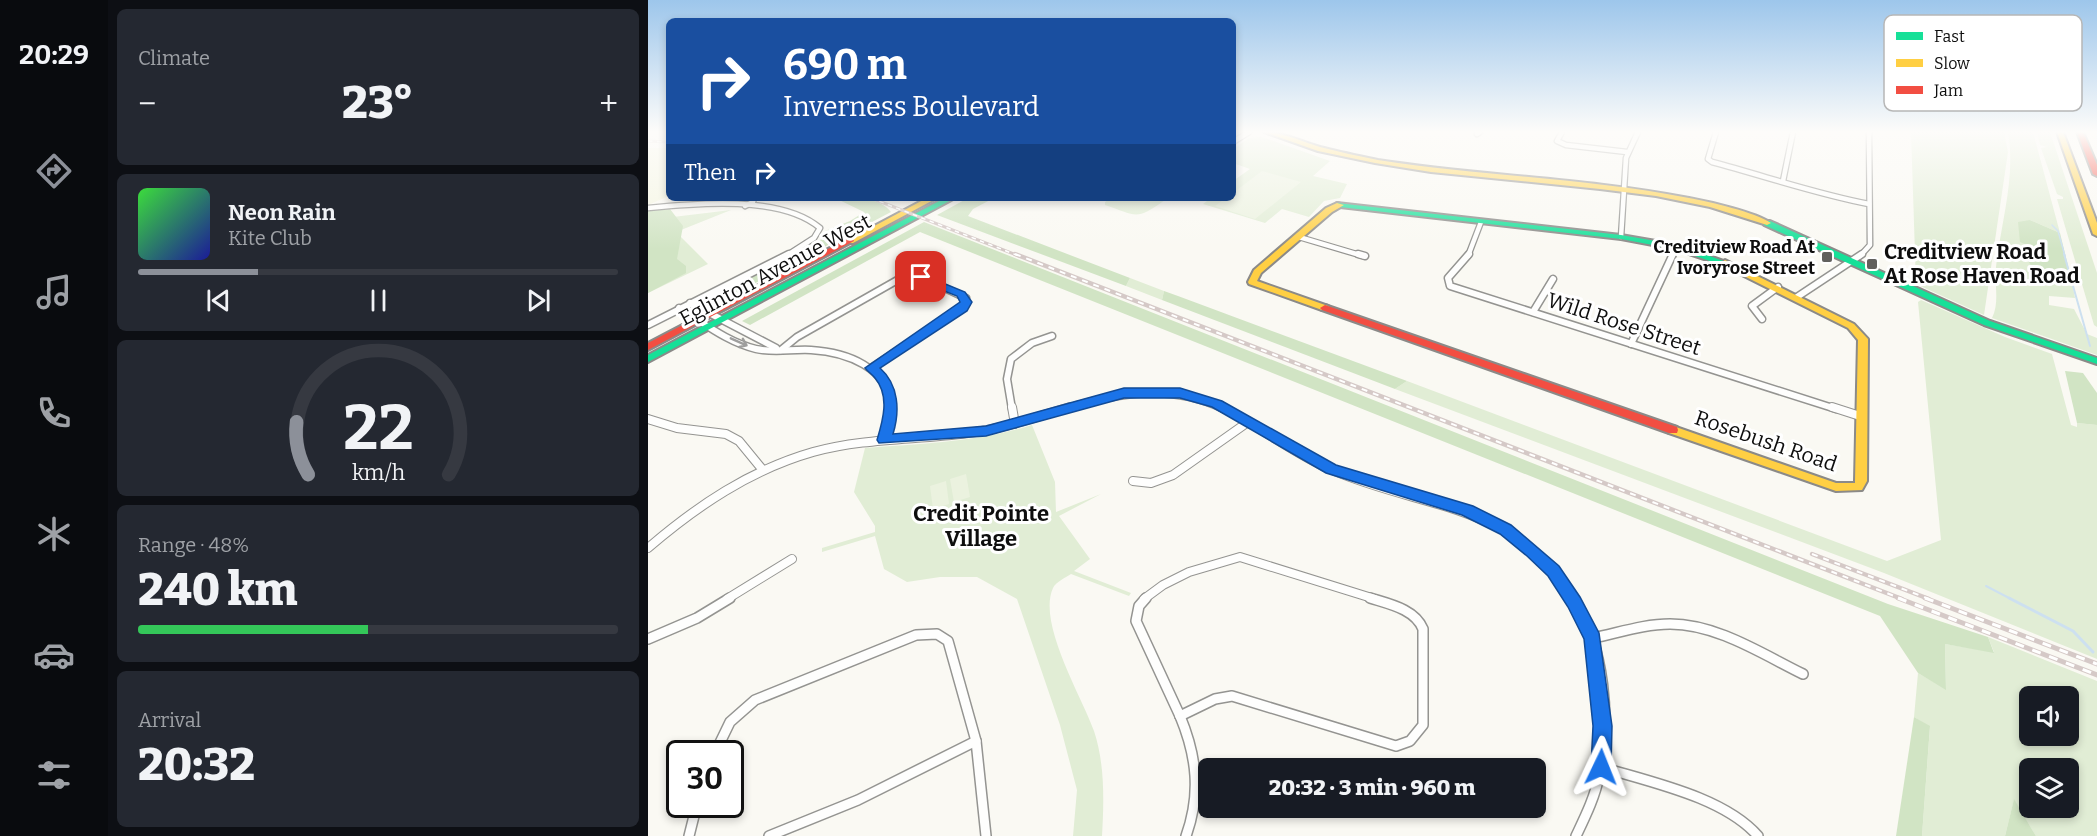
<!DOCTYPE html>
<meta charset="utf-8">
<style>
body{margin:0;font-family:Bitter,serif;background:#242831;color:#f1f3f6;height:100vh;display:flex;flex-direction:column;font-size:22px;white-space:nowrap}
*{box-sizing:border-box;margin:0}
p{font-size:20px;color:#9ea1a6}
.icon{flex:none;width:33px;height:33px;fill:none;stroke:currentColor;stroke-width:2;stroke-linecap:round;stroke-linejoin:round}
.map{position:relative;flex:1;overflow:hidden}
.panel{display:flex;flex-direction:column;gap:9px;padding:9px;background:#0d0f14;width:540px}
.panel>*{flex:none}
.top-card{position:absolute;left:18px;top:18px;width:570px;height:183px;border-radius:9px;box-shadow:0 3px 9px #0003;background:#1a4fa0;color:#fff;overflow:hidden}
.fabs{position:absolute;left:1371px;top:686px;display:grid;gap:12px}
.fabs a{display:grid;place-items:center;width:60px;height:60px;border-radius:9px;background:#171b24;box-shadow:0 3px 9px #0003;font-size:30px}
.speed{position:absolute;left:18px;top:740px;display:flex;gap:12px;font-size:30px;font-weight:700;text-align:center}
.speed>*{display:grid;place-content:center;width:78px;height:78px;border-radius:50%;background:#171b24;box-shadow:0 3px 9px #0003;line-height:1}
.speed .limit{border:3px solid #111;border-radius:9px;background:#fff;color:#111}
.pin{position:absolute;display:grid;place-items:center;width:51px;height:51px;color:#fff;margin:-26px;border-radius:12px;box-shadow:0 3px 9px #0006}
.me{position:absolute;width:66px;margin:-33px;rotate:2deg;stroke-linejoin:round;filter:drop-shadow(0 0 4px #0008)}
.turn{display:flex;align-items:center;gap:21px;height:126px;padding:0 18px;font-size:27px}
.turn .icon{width:78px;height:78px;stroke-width:2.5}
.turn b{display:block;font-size:42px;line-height:51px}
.then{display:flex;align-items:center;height:57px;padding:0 18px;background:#0003;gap:12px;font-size:22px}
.big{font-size:45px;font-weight:800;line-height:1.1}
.panel .tile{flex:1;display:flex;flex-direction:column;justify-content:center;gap:9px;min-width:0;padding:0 21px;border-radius:9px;background:#242831}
.panel .dial{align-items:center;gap:0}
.dial svg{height:156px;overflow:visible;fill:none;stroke:#363941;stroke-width:7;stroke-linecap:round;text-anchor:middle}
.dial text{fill:#f1f3f6;stroke:none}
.song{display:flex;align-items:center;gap:18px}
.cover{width:72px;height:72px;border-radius:9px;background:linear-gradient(135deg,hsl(120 70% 55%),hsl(240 70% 35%))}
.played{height:6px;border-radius:3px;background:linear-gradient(90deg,#8c9099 25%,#363941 25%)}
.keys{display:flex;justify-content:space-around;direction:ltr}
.heat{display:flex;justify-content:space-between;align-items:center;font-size:33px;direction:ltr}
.charge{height:9px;border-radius:4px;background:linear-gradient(90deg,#34c759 48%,#363941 0)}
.trip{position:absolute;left:550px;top:758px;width:348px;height:60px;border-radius:9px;background:#171b24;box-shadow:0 3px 9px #0003;font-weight:800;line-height:60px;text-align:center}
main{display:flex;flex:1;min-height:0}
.tab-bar{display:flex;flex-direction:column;width:108px;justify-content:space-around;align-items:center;background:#090b0e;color:#9ea1a6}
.tab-bar .icon{width:42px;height:42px}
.tab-bar .on{color:#8c9099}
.tab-bar b{font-size:27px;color:#f1f3f6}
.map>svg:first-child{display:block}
.farmland{fill:#f4f5e1}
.green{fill:#e1edd5;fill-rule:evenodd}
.forest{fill:#d1e4c4}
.pitch{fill:#ebf2df}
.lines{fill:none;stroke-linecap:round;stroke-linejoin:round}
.stream-far2{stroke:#cde0f0;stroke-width:1.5}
.stream-far1{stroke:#cde0f0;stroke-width:2}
.stream{stroke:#cde0f0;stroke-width:3}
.street-far3-casing{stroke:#949491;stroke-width:7}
.street-far2-casing{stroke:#949491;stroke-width:9}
.street-far1-casing{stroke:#949491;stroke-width:10}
.street-casing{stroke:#949491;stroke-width:12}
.fast-casing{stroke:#8b8a88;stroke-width:4}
.slow-casing{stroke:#8b8a88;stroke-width:4}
.jam-casing{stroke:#8b8a88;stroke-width:4}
.street-far3{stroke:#fefefd;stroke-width:4.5}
.street-far2{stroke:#fefefd;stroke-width:6}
.street-far1{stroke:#fefefd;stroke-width:8}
.street{stroke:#fefefd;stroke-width:9}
.fast{fill:#16e098;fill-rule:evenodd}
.slow{fill:#ffcf43;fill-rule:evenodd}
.jam{fill:#f24e42;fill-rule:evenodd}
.rail-far2-casing{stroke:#d5c9c7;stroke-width:3}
.rail-far1-casing{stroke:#d5c9c7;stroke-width:4.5}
.rail-casing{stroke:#d5c9c7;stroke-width:5}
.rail-far2{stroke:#fff;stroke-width:1.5;stroke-dasharray:4.5;stroke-linecap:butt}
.rail-far1{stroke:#fff;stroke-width:2;stroke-dasharray:6;stroke-linecap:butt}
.rail{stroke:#fff;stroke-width:3;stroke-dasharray:9;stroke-linecap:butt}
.oneway{stroke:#9e9e9d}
.route{fill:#1a73e8;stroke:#114b97;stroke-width:1.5}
.poi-dot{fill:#61605e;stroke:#fff;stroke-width:2}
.labels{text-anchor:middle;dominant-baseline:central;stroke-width:6;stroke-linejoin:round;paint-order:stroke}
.far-poi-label{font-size:18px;font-weight:bold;fill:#0e0e0e;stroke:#fff;text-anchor:end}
.poi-label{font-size:21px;font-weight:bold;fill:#0e0e0e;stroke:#fff;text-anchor:start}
.street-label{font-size:21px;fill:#0e0e0e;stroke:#fff}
.neighbourhood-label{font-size:22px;font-weight:bold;fill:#0e0e0e;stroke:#fff}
.key{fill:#fff;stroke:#b7b7b7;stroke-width:1.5}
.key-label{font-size:16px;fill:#0e0e0e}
</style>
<main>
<nav class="tab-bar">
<b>20:29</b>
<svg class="icon on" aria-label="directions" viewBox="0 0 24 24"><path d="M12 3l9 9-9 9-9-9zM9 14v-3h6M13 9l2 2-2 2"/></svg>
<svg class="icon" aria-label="music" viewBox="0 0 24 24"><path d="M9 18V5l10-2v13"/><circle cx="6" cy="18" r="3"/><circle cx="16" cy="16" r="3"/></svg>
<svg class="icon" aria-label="phone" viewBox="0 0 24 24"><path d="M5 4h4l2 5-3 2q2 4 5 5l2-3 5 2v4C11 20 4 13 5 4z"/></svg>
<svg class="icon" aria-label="climate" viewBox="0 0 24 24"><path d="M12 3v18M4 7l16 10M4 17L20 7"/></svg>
<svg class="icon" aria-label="car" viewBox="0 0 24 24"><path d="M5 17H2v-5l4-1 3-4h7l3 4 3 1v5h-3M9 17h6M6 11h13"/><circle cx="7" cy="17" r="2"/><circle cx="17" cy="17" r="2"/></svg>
<svg class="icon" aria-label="filters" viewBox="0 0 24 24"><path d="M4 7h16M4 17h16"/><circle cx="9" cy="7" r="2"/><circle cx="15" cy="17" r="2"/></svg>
</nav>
<section class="panel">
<div class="tile"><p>Climate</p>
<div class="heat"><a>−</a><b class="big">23°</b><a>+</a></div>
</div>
<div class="tile">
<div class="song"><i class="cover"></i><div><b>Neon Rain</b><p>Kite Club</p></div></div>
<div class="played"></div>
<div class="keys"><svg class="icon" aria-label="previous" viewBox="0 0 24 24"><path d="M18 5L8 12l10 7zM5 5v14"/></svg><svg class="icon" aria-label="pause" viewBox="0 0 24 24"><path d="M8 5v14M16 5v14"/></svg><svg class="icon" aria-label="next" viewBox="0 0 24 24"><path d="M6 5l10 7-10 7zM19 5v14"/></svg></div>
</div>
<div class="tile dial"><svg viewBox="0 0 100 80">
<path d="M14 69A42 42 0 1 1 86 69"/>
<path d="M14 69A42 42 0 0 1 8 42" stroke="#8c9099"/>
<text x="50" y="56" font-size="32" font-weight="700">22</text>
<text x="50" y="72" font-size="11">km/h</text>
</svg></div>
<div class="tile"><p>Range · 48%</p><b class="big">240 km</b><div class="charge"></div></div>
<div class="tile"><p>Arrival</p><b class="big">20:32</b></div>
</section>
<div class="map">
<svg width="1449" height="836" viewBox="0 0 1449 836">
<rect width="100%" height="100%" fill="#faf9f3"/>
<polygon class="farmland" points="0,148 21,148 21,196 0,205"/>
<g class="green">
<polygon points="1263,132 1356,132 1360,152 1336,315 1268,284"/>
<path d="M1360,132h25l27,101 -30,-13 13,32 -11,15 40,15 3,16 -26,-2v9l25,4 13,25 10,4v17l-105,-37c8,-16 2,-34 4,-51 5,-45 20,-90 12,-135z"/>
<polygon points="1389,132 1402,132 1449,273 1449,327 1446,325 1409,199 1415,199 1415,197 1409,194 1393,148 1399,147 1392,145"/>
<polygon points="614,137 682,161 665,176 699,184 692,198 676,201 661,217 634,209 617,223 555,204 563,198 585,198 585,181 602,169 585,163 585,149 601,138"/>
<path d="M463,198h53l1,2c-30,21 -27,16 -60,5v-3z"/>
<polygon points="83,210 28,232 60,264 0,293 0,220"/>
<polygon points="482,278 516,291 514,300 478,286"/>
<polygon points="1273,300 1357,337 1404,354 1423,425 1429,427 1429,423 1449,425 1449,659 1236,573 747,389 759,381 1239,561 1293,540 1270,302"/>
<path d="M384,425l23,57 1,30 45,-18 -42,22 31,43 -16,12 57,22 -2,3 -58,-22c-6,4 -15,8 -18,14 -16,35 29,109 41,143 11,33 10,71 8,105h-29l4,-46 -17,-65 -43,-126 -40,-22h-37l-33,5 -23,-13 -9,-33 -53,16v-4l53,-16v-6l-21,-34 11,-44c57,-4 113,-6 167,-23z"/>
<path d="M1340,637l109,44v155h-61l-22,-36 -9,36h-83l8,-109 -16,-10 4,-44 28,16 -1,-45 49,8zM1382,696h38v39h-38zM1382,768h38v39h-38z"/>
</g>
<g class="forest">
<path d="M187,198c18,0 44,-2 56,14l-168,88 -13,-1 104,-54 9,-7 2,-7 25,-10 14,-9z"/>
<polygon points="320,198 346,198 325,209 320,216 482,278 478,286 289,215"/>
<polygon points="22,209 35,226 29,259 38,266 38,273 0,293 0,211"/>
<polygon points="1382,220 1412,233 1424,282 1384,267 1380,261 1395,252 1372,242 1370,222"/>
<polygon points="276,222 1240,604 1340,637 1346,653 1297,644 1298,690 1270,673 1232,616 272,232 102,325 94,321"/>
<polygon points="516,291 530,296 759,381 747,389 514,300"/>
<polygon points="1417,371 1435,373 1449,393 1449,425 1429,423"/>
<polygon points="1266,717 1282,726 1274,836 1248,836"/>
<polygon points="1366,799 1388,836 1357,836"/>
</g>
<g class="pitch">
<polygon points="614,171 653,182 607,219 567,206 578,198 585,198 585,193"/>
<polygon points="318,474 322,497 306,502 302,479"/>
<polygon points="298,481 301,504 285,509 282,486"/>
</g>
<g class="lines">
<polyline class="stream-far2" points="1404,225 1410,231 1417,256"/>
<g class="stream-far1">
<polyline points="1416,254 1442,346"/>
<polyline points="1338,586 1363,599"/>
</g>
<polyline class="stream" points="1361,598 1425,631 1445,652"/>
<g class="street-far3-casing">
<g id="street-far3">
<polyline points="914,132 909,141 918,145 979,152"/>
<path d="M1068,132l-8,27 4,3c53,14 104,32 157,42"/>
<polyline points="829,134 832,132"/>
<polyline points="585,142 601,132"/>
<polyline points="1135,181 1145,132"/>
<polyline points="97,206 105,202 106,198"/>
<path d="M0,208c48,-5 134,-13 172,20l-6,10 -28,18"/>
<polyline points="651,237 715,256"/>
<polyline points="973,237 978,158 990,132"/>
<polyline points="820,256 833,222"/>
<polyline points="1024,256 1028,247"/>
<polyline points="1212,256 1222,245 1221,132"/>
</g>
</g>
<g class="street-far2-casing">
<g id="street-far2">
<polyline points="710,254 717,256"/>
<polyline points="821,254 800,278 802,286 1188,409"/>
<polyline points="1149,297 1214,254"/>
<polyline points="42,303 128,348"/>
<path d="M31,308c25,15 48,34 77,41 18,4 36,0 55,1 34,2 80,17 79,59"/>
<polyline points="885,312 905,279"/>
<polyline points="1114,319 1104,306 1130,287"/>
<polyline points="0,325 141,254"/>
<polyline points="983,344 1025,254"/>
<polyline points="133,350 149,337 253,278 273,277 318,298 315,308 223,368"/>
<polyline points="364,409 359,379 363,359 384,343 404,336"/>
<path d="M417,409c54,-17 106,-25 159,0"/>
</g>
</g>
<g class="street-far1-casing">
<g id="street-far1">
<polyline points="364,407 367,424"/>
<path d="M573,407c38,18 71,46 111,63 96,41 177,30 242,129"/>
<polyline points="1184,407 1212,416"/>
<polyline points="0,419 29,428 78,434 91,441 114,469"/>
<polyline points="236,440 242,407"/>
<polyline points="485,481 503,483 525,475 600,422"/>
<path d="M0,548c49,-42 102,-78 165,-96 51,-14 103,-12 155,-19 35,-4 68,-16 102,-26"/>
<polyline points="79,599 144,559"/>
<polyline points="496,599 515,585 541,572 592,557 727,599"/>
</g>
</g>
<g class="street-casing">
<g id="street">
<polyline points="498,598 491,606 488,621 532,716"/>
<path d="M925,598c32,49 38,121 26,178 -4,21 -14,41 -23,60"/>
<path d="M945,638c25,-5 51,-14 77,-14 47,0 92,30 133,50"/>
<polyline points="0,639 49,618 82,598"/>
<path d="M532,716c17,41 21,78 6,120"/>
<path d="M532,716l35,-17 17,-3 164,50 14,-5 13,-16v-96c-8,-20 -34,-25 -53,-31"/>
<polyline points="67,753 82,722 107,700 268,635 289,634 300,641 328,741 338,836"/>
<path d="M953,767c49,15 123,30 157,69"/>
<polyline points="41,836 49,804"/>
<polyline points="121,836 210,800 328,741"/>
</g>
</g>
<g class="fast-casing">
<g id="fast">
<polygon points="297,198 307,198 0,362 0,355"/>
<polygon points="689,203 973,235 1031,245 1081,263 1077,266 1026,249 973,239 692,207 689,207"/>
<polygon points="1116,221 1122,221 1342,321 1449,358 1449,364 1336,325 1116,225"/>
</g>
</g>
<g class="slow-casing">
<g id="slow">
<path d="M616,132c19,0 38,10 56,15 19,5 39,9 58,13 103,16 208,18 311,38 21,4 66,14 82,25l-4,2 -57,-18 -54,-11 -56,-7 -169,-17 -56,-9 -57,-12z"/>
<polygon points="1409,132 1415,132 1449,223 1449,236 1445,234"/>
<polygon points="279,198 289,198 205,243 199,243 198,241"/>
<polygon points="689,203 696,205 684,212 613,273 609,281 680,306 682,308 680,310 674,310 601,284 600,282 606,270 678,208"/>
<polygon points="1077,260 1206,324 1220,339 1219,481 1214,490 1188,491 1021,433 1020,430 1025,426 1188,483 1207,483 1207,481 1210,340 1200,328 1074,265 1073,263"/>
</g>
</g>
<g class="jam-casing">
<g id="jam">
<polygon points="1429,132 1435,132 1449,165 1449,176 1445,174"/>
<polygon points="199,239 205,239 206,241 0,350 0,343"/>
<polygon points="677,305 1029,427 1030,430 1029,433 1021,433 674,310 672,308"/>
</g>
</g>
<use href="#street-far3" class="street-far3"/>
<use href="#street-far2" class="street-far2"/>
<use href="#street-far1" class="street-far1"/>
<use href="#street" class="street"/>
<use href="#fast" class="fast"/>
<use href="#slow" class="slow"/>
<use href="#jam" class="jam"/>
<g class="rail-far2-casing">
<g id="rail-far2">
<polyline points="0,141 21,142"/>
<polyline points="223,198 371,256"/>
</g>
</g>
<g class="rail-far1-casing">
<g id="rail-far1">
<polyline points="367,254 1254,599"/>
<polyline points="1164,554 1281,599"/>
</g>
</g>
<g class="rail-casing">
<g id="rail">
<polyline points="1250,598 1449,675"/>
<polyline points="1277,598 1449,664"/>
</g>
</g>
<use href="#rail-far2" class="rail-far2"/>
<use href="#rail-far1" class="rail-far1"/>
<use href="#rail" class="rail"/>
</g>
<defs><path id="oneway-shaft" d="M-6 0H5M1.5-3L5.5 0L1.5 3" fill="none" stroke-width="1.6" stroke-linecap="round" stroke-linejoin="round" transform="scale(1.5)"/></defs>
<use class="oneway" href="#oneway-shaft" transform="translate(91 342) rotate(24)"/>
<linearGradient id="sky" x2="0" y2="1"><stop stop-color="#9dc6eb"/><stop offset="0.53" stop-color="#fdfcfa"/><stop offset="1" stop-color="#fdfcfa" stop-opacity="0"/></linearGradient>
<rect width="1449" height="249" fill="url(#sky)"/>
<path class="route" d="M273,274l44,18 7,10 -5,9 -87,57c19,17 20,43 13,66l93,-8 138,-38h56l42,13 114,64 137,41 38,19 48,41 21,31 19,36 13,93 -1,41 -3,7 -7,3 -7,-3 -3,-7 2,-41 -9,-87 -16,-32 -20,-31 -21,-20 -27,-22 -38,-19 -136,-42 -114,-66 -32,-9h-56l-138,38 -107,7 -2,-3c6,-20 13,-44 -2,-62 -3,-4 -7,-6 -10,-10l95,-66 -3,-6 -40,-16v-5z"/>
<g class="poi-dot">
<rect x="1173" y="251" width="12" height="12" rx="3"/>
<rect x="1218" y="258" width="12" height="12" rx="3"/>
</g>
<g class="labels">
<g class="far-poi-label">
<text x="1167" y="247">Creditview Road At<tspan x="1167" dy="21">Ivoryrose Street</tspan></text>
</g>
<g class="poi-label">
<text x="1236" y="252">Creditview Road<tspan x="1236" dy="24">At Rose Haven Road</tspan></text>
</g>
<g class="street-label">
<text transform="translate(127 270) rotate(-28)">Eglinton Avenue West</text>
<text transform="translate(976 324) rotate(18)">Wild Rose Street</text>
<text transform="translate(1118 441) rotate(19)">Rosebush Road</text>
</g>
<g class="neighbourhood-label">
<text x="333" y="513">Credit Pointe<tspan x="333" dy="25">Village</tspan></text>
</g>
</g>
<rect x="1236" y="15" width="198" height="96" rx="9" class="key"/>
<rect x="1248" y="32" width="27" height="8" fill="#16e098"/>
<rect x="1248" y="59" width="27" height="8" fill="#ffcf43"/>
<rect x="1248" y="86" width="27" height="8" fill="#f24e42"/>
<g class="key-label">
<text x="1286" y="42">Fast</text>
<text x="1286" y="69">Slow</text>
<text x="1286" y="96">Jam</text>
</g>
</svg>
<div class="fabs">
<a><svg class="icon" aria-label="sound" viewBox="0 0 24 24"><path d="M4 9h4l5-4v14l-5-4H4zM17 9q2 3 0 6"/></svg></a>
<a><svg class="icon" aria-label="layers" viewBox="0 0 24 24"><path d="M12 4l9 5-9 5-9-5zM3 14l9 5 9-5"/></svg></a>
</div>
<div class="speed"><div class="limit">30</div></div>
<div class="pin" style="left:273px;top:277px;background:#d93025"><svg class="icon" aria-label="arrive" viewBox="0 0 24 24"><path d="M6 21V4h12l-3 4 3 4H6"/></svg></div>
<svg class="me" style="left:953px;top:767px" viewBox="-20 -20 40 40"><path d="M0-17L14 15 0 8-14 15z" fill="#1a73e8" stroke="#fff" stroke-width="4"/></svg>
<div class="trip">20:32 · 3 min · 960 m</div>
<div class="top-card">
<div class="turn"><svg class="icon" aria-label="right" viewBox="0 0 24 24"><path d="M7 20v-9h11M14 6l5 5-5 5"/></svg><div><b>690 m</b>Inverness Boulevard</div></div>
<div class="then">Then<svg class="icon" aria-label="right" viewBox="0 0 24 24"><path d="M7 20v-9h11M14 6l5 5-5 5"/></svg></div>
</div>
</div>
</main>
